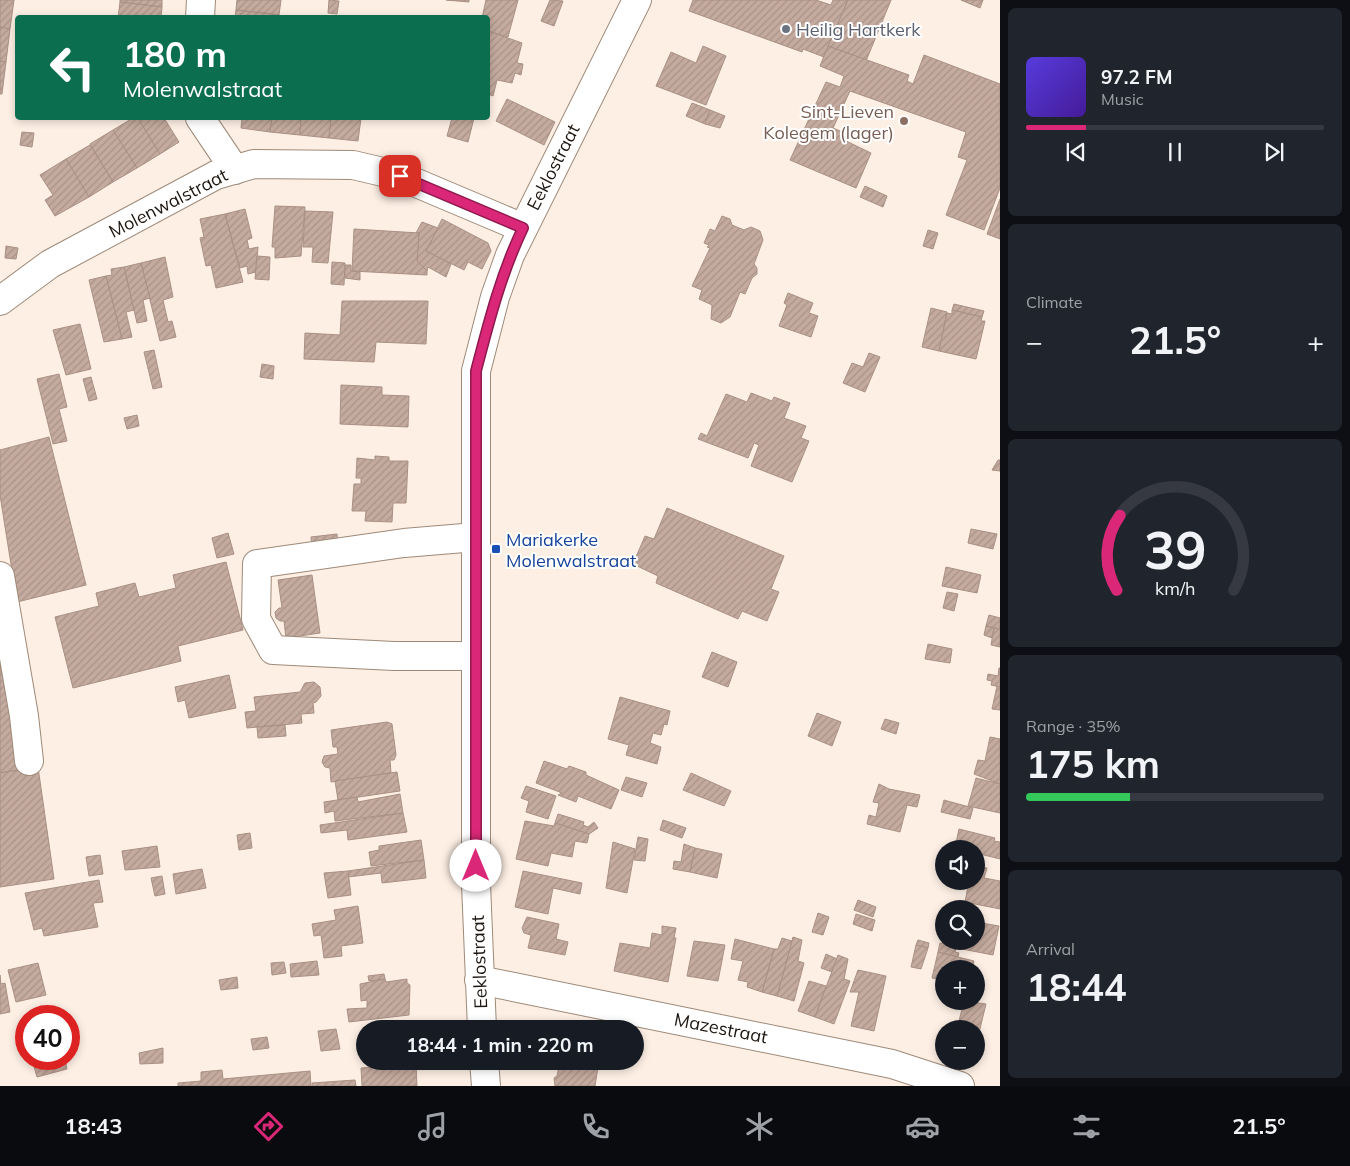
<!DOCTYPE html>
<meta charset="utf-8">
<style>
body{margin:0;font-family:Mulish,sans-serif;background:#20242c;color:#f1f3f6;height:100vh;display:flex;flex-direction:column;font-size:19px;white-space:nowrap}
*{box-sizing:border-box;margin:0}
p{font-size:16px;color:#9ea1a6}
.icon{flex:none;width:28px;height:28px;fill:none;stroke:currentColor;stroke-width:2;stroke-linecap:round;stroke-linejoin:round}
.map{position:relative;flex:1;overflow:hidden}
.panel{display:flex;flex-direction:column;gap:8px;padding:8px;background:#0d0f14;width:350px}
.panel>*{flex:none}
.hud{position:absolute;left:15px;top:15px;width:475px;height:105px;border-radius:5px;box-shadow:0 2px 8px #0003;background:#0b6e4f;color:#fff;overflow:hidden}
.fabs{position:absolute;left:935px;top:840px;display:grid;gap:10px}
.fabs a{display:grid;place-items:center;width:50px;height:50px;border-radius:50%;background:#171b24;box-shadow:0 2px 8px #0003;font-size:25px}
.speed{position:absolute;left:15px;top:1005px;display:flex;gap:10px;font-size:25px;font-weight:700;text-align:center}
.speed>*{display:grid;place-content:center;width:65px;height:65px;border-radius:50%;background:#171b24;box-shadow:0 2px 8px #0003;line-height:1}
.speed .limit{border:8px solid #d22;background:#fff;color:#111}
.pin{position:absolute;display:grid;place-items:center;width:42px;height:42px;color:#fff;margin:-21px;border-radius:10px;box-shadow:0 2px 8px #0006}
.me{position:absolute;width:55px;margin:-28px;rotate:0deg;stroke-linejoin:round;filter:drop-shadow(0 0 4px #0008)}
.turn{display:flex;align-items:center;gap:18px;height:105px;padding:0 25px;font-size:22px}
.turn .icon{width:65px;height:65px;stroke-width:2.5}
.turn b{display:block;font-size:35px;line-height:42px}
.big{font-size:38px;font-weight:700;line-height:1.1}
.panel .widget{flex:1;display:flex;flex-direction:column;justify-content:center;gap:8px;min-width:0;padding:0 18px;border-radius:8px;background:#20242c}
.panel .dial{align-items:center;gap:0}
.dial svg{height:130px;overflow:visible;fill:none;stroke:#363941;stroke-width:7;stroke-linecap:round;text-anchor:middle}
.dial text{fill:#f1f3f6;stroke:none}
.song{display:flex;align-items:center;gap:15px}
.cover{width:60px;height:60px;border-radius:8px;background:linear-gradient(135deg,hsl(250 70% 55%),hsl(260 70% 35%))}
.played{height:5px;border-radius:2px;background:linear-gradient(90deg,#db2777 20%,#363941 20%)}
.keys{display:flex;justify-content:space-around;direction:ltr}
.heat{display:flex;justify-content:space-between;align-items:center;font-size:28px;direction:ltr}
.charge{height:8px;border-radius:4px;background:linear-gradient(90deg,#34c759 35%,#363941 0)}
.trip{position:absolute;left:356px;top:1020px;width:288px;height:50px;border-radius:25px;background:#171b24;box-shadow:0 2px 8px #0003;font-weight:700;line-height:50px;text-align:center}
.tabs{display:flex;height:80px;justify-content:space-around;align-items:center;background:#090b0e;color:#9ea1a6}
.tabs .icon{width:35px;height:35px}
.tabs .current{color:#db2777}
.tabs b{font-size:22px;color:#f1f3f6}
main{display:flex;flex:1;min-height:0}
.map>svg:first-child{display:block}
.building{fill:url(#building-hatch);stroke:#a99084}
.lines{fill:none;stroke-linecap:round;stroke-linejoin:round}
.minor-casing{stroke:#9e8a79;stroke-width:30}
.minor{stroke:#fff;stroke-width:28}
.route-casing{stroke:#8e194d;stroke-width:12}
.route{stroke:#db2777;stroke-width:9}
.worship-dot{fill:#6b7280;stroke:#fff;stroke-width:2}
.education-dot{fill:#8d6e63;stroke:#fff;stroke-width:2}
.transit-dot{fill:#1a4fb4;stroke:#fff;stroke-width:2}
.labels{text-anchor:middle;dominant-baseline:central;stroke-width:4;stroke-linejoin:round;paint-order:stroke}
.worship-label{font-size:18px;fill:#5b616d;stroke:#fff;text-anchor:start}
.education-label{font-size:18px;fill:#785e54;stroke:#fff;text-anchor:end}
.street-label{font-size:18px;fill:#1d150f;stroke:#fff}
.transit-label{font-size:18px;fill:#164399;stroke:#fff;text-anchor:start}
</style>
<main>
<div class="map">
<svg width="1000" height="1086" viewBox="0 0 1000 1086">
<defs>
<pattern id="building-hatch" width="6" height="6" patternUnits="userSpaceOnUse" patternTransform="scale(1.25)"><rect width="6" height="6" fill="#c5ab9f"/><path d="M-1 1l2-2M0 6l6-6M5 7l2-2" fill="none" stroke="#a99288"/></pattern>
</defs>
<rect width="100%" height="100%" fill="#fdefe4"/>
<g class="building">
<polygon points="0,0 14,0 10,29 0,27"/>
<polygon points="120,0 162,0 162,7 120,2"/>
<polygon points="237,0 281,0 279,15 236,10"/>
<polygon points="329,0 339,1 337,14 328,13"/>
<polygon points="446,0 469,0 469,2"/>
<polygon points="486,0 518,0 508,37 488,31 488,18 482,18"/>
<polygon points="550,0 563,1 554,26 541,21"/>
<polygon points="693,0 816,0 831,5 833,0 848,0 824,57 803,49 802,52 689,11"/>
<polygon points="848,0 891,0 866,61 828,46"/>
<polygon points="961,0 983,0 980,8"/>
<polygon points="120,2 162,7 161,18 118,18"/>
<polygon points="236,10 279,15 279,18 235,18"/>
<polygon points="0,27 10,29 6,62 0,61"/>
<polygon points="488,31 522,43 517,63 523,64 521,75 515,73 512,83 497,80 493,96 488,94"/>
<polygon points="703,46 726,56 706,105 656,86 671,52 696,63"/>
<polygon points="828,46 909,75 907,81 913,84 924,55 1000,84 1000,188 984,230 946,215 967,160 958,157 966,132 850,91 833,128 847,134 844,140 871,153 856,188 790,160 826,82 840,87 844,76 820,66"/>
<polygon points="0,61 6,62 2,94 0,94"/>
<polygon points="507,99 555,122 544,145 496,121"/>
<polygon points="692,103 710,110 705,124 686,116"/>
<polygon points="710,110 725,116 720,128 705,124"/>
<polygon points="133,118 138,118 160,154 137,168 113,130"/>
<polygon points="138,118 164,118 179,142 160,154"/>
<polygon points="242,118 272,118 270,132 241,128"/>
<polygon points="272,118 301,118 300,135 270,132"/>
<polygon points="301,118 331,118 329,138 300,135"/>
<polygon points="331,118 361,118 358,141 329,138"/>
<polygon points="452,118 474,118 468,142 447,136"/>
<polygon points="113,130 137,168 113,182 90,144"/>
<polygon points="22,132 34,133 32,147 20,145"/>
<polygon points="90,145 113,182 89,197 66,159"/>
<polygon points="66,159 89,197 55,216 45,200 53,195 40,175"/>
<polygon points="865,186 887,196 883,207 860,197"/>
<polygon points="1000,199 1000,239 987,234"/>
<polygon points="275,206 305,207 301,256 275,258 275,247 272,247"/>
<polygon points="245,209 252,238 247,240 249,249 258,247 256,272 248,274 247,266 240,268 225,214"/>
<polygon points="305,211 333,212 328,263 312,262 313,247 303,247"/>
<polygon points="225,214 243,282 216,288 211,265 206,266 200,238 204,237 200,219"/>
<polygon points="722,216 730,219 732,225 744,230 751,227 760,231 763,240 754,264 757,268 757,274 752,278 745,294 740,292 730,317 721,323 711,319 712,305 699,299 702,290 692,286 710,248 707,247 709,245 704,243 710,229 715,231"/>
<polygon points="442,219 488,243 491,251 482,269 468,262 464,270 426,251"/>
<polygon points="422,222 438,228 426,251 451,264 446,277 428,267 427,271 417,261 419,233 416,233"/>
<polygon points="354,229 419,233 417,261 427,271 427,275 352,271"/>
<polygon points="928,230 938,233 933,249 923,246"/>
<polygon points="6,246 18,248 16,259 5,258"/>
<polygon points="257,256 270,257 269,280 255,279"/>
<polygon points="165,257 173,297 163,300 168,322 172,321 176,337 160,341 141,263"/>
<polygon points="332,262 345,263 344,285 331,284"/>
<polygon points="141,263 150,298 143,300 147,321 137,323 124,267"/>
<polygon points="345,265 351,265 351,271 360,272 360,280 345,278"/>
<polygon points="124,267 134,310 126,312 132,337 122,339 106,276 112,275 111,269"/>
<polygon points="106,276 122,339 104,342 89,280"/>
<polygon points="788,293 813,303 809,313 818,316 811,337 779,326 787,305 784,303"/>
<polygon points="342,301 428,301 426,344 376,342 374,362 304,359 305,333 340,335"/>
<polygon points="954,304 984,311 982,317 952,310"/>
<polygon points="931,308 947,312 939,351 922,347"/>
<polygon points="952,310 982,317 981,321 985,321 976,359 939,351 947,313 952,314"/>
<polygon points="80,324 91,369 66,375 53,330"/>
<polygon points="154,350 162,387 153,389 144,352"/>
<polygon points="869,353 880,357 865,392 843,383 852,363 863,367"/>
<polygon points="262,364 274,366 273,379 260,377"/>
<polygon points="59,374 67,407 59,409 67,441 53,444 37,379"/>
<polygon points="91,377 97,399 89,401 83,379"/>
<polygon points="341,385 382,387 382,395 409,396 408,427 340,424"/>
<polygon points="751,393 772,401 774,397 790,403 784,418 806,426 801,438 809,441 792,482 751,466 759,445 754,443 748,458 698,439 701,433 707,436 726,394 747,402"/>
<polygon points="137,415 139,426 127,429 124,418"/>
<polygon points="49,437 86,585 17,602 0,495 0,450"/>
<polygon points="375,456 389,457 389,461 408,461 406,503 393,503 392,522 365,521 366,511 352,511 354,484 361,484 361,478 356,478 357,458 375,460"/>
<polygon points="998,460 1000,460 1000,471 992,470"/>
<polygon points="667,508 784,556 771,589 779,592 767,621 742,611 738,619 656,583 658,576 633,564 645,536 654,539"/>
<polygon points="971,529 997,534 993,549 968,543"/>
<polygon points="228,533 234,554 217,558 212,538"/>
<polygon points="337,534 338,545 312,548 311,537"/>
<polygon points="226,562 243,630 178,646 181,661 73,688 55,617 99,606 96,593 135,583 139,597 176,588 173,575"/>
<polygon points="946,567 981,575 977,593 942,586"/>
<polygon points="312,575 320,633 286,638 284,621 280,621 276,618 275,612 279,608 282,608 278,580"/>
<polygon points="947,592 958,594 954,611 943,608"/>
<polygon points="0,615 22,769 0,773"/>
<polygon points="989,615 1000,618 1000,629 986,626"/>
<polygon points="986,626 994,628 992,638 984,635"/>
<polygon points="994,628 1000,629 1000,647 991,645"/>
<polygon points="928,644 952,649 950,663 925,659"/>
<polygon points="712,652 737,662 728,687 702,677"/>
<polygon points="999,668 1000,668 1000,687 991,685 992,681 987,680 988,674 998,676"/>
<polygon points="229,675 236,708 189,718 185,700 178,702 175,687"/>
<polygon points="314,682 320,687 321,696 316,702 313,703 314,713 301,714 302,723 247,728 245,712 256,711 254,697 300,692 305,683"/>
<polygon points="997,686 1000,687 1000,710 992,709"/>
<polygon points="620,697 670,711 667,725 664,724 661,735 653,733 650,743 661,747 657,764 626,755 629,745 608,739"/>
<polygon points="817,713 841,722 832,746 808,736"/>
<polygon points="885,719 899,723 896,734 881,729"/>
<polygon points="387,722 392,724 396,755 394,760 390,760 391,773 331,782 330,768 325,767 322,762 324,756 338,754 337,747 333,747 331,730"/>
<polygon points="285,725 286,736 258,738 257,727"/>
<polygon points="990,737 1000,739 1000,784 974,774 978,760 985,761"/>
<polygon points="544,761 567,769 569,766 586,772 586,775 619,790 611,809 578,796 576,802 558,795 562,793 536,783"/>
<polygon points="38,767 54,879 0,887 0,773"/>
<polygon points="397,772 400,791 338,800 335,781"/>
<polygon points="691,773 731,791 724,806 683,790"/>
<polygon points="626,777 647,783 642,797 621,790"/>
<polygon points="976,778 1000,784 1000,813 968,806"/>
<polygon points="879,784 889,789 920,795 917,807 907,805 900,832 867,824 869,815 876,817 879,803 873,802"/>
<polygon points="526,786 556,796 548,819 526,812 529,801 521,798"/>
<polygon points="400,794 403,813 335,821 334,811 325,813 324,802 357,797 358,802"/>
<polygon points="944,800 973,808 970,819 941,812"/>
<polygon points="403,813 407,832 348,840 347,830 321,833 320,825"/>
<polygon points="558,814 584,822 583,825 588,827 594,822 598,828 589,834 555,823"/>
<polygon points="663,820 686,828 682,838 660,830"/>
<polygon points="525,821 554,826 555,823 589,834 587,843 575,841 572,857 551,853 548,866 516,859"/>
<polygon points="959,829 995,838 994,841 1000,842 1000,859 976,853 976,849 955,848"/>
<polygon points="250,833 252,848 239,850 237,835"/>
<polygon points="638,837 648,839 645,861 634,860"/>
<polygon points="421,840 424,860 371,866 369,852 379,850 379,846"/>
<polygon points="613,842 635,849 627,893 606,888"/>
<polygon points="684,844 695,848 690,872 673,869 674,861 681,862"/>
<polygon points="157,846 160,867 125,870 122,851"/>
<polygon points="695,848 722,854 717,878 690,872"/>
<polygon points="100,855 103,874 89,876 86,857"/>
<polygon points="424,860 426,878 382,883 381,873 348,877 348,871"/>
<polygon points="976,866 987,868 984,878 1000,881 1000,909 965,902 969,881 976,881"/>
<polygon points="202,869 206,888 176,894 173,874"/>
<polygon points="348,871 351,895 328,898 324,873"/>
<polygon points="523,871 582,883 580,894 553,888 548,914 515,907"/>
<polygon points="162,876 165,894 155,896 151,878"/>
<polygon points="99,880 103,902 93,903 98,927 44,936 42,928 34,930 25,893"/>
<polygon points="858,900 876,907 873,917 854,910"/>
<polygon points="358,906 363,943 341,946 342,956 324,958 321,935 314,936 312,924 336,920 334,910"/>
<polygon points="818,913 829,917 823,935 812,932"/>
<polygon points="856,914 875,920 872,931 853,924"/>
<polygon points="527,917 559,924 556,939 568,942 565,955 528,948 531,935 524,933 522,928"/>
<polygon points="976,922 999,926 993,955 957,948 961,941 976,941"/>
<polygon points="662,926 676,928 674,938 676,938 668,982 614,971 620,943 650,948 652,933 662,935"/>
<polygon points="793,937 802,940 798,961 804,963 794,1001 777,996"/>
<polygon points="782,938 792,941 777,996 762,992 774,949 778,949"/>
<polygon points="735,939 774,949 762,992 747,987 748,982 738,980 743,961 731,959"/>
<polygon points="918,940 929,943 928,948 916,945"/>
<polygon points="694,941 725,945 718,981 687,976"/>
<polygon points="940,943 956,947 955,952 959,953 958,957 938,952"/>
<polygon points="916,945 928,948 921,969 911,967"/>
<polygon points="938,952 974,961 972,969 944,969 944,980 932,978"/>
<polygon points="826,954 837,959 832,972 821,968"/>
<polygon points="838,955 848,959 844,979 850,981 834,1024 815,1017"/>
<polygon points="317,961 319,975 291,977 290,964"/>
<polygon points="284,962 286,973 272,975 271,963"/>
<polygon points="38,963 46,995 16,1002 8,970"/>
<polygon points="858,970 886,976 874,1031 851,1026 859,992 850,992"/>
<polygon points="384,974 385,979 369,981 368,976"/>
<polygon points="0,975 1,984 5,983 10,1012 0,1014"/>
<polygon points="237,977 238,988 221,990 219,980"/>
<polygon points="385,979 386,982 407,979 407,983 410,985 409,1015 349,1022 347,1009 367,1008 367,1000 361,1001 360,984"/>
<polygon points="809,981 826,986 815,1017 798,1011"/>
<polygon points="964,1001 986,1004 976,1045 976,1029 957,1029"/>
<polygon points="336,1029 340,1049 321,1051 318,1031"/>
<polygon points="267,1037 269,1048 253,1050 251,1039"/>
<polygon points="163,1048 163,1063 140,1064 139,1053"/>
<polygon points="49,1059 65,1059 67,1069 37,1077 33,1063"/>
<polygon points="376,1061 413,1061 416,1065 417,1086 362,1086 361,1068 376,1067"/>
<polygon points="560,1061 599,1061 595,1086 555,1086 554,1078 557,1076"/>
<polygon points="222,1070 223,1079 310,1071 311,1086 178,1086 178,1083 201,1081 201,1072"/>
<polygon points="355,1080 356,1086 312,1086 312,1083"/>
</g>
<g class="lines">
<g class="minor-casing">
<g id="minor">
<polyline points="200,18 201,0"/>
<polyline points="200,118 235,170"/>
<polyline points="0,301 50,264 216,175 254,164 353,165 400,176 523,228"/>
<polyline points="0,576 24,716 29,761"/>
<polyline points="475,656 394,656 273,650 256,619 257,564 404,543 476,537"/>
<polyline points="479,980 892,1064 960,1086"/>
<polyline points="482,1029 476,884 476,371 495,297 510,255 637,0"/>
<polyline points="484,1061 486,1086"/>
</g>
</g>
<use href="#minor" class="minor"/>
</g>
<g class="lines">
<g class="route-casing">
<path id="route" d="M400,176l123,52c-22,46 -34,93 -47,143v495"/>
</g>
<use href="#route" class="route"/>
</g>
<circle class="worship-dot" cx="786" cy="29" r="5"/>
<circle class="education-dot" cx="904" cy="121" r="5"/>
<rect class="transit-dot" x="491" y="544" width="10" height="10" rx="2.5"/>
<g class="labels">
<g class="worship-label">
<text x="796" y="29">Heilig Hartkerk</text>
</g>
<g class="education-label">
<text x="894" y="111">Sint-Lieven<tspan x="894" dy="21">Kolegem (lager)</tspan></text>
</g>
<g class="street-label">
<text transform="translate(553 167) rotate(-63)">Eeklostraat</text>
<text transform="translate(168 203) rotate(-27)">Molenwalstraat</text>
<text transform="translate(479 962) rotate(-92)">Eeklostraat</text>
<text transform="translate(721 1028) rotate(11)">Mazestraat</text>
</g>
<g class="transit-label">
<text x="506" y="539">Mariakerke<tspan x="506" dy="21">Molenwalstraat</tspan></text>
</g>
</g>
</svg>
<div class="fabs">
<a><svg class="icon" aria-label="sound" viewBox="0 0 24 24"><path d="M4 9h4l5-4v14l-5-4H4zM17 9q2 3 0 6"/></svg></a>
<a><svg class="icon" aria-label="search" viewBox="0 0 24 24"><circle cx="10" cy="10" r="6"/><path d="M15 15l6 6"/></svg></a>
<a>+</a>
<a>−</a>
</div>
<div class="speed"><div class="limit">40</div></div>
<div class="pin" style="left:400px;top:176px;background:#d93025"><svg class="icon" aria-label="arrive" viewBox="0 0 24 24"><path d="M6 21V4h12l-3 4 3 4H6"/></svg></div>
<svg class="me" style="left:476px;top:866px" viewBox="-20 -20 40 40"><circle r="19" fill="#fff"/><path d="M0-13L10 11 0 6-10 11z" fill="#db2777"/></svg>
<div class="trip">18:44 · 1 min · 220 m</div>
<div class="hud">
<div class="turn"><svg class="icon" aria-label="left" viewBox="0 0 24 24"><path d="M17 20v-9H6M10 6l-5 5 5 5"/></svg><div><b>180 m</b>Molenwalstraat</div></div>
</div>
</div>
<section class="panel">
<div class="widget">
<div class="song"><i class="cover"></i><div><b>97.2 FM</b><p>Music</p></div></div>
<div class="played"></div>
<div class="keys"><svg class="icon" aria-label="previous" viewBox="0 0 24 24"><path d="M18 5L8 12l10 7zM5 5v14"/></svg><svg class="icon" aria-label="pause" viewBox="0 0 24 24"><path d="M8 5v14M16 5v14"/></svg><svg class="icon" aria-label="next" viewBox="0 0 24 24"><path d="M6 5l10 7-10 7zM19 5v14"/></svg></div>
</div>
<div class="widget"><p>Climate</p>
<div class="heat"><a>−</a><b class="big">21.5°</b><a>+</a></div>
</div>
<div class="widget dial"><svg viewBox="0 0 100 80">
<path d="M14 69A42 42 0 1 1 86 69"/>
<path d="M14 69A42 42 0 0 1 16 23" stroke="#db2777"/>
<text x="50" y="56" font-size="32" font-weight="700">39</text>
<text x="50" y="72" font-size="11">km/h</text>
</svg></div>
<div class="widget"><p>Range · 35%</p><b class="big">175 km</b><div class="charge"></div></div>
<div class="widget"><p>Arrival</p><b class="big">18:44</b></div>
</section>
</main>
<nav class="tabs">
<b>18:43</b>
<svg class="icon current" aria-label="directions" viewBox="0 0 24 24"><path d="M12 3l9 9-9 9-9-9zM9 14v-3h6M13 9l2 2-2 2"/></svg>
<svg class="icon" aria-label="music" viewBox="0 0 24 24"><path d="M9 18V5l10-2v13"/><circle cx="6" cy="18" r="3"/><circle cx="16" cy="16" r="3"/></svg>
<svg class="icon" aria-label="phone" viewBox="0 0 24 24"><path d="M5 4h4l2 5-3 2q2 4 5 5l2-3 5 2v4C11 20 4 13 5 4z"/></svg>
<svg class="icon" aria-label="climate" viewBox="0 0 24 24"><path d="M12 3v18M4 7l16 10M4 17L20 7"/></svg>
<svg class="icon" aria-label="car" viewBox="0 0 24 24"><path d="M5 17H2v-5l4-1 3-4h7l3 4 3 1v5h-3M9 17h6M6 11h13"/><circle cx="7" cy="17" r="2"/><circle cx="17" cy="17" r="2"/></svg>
<svg class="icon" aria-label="filters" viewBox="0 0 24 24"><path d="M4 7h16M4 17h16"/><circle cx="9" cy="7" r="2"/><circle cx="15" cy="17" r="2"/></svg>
<b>21.5°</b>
</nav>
